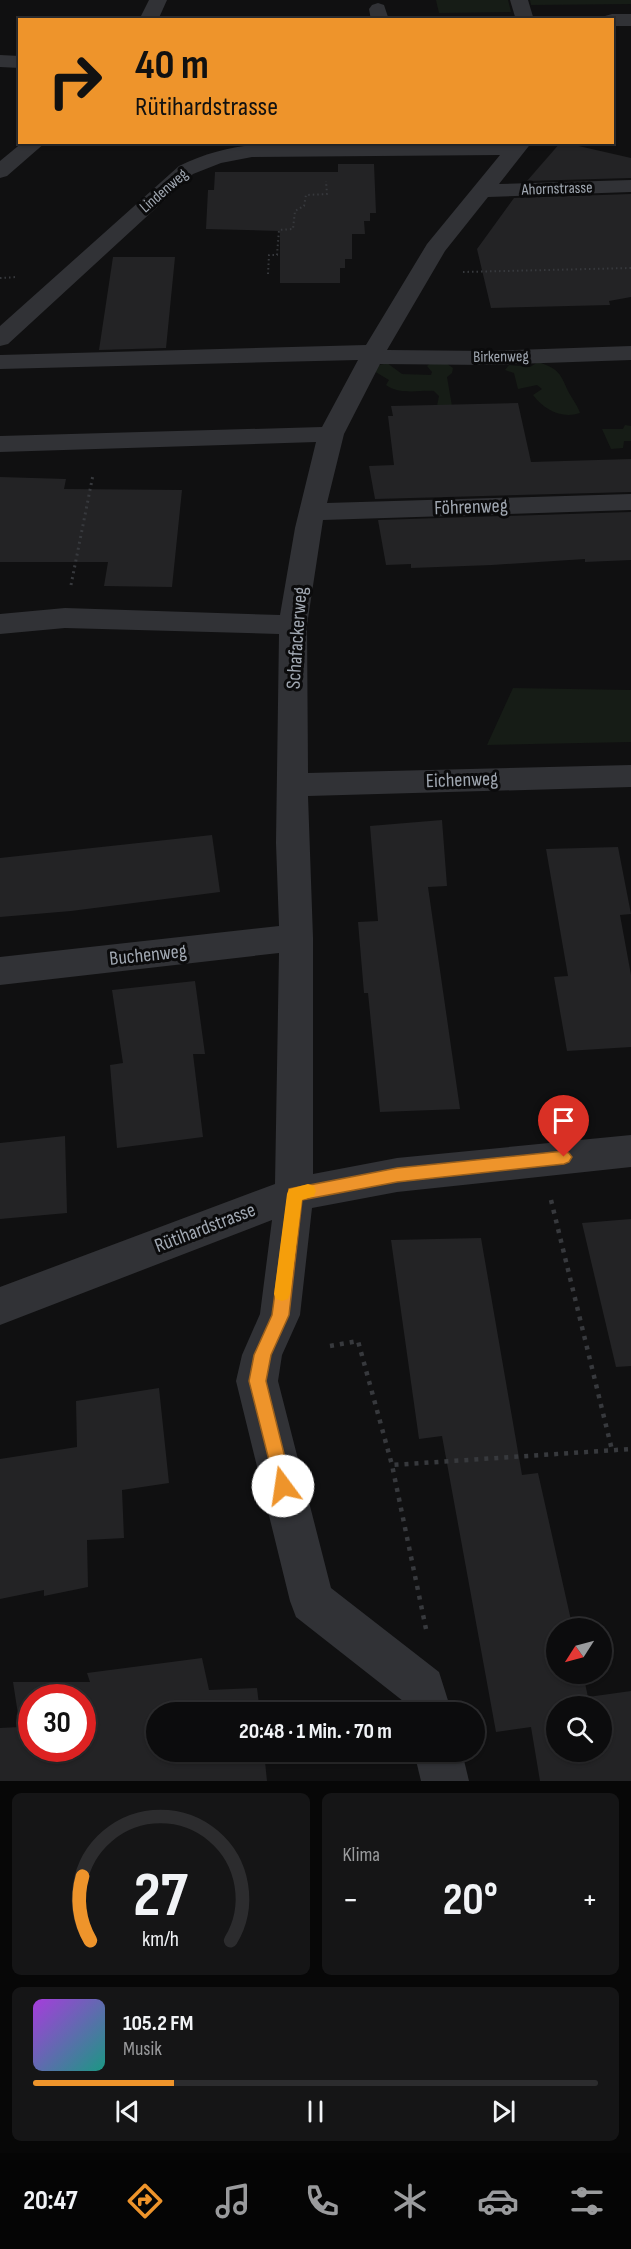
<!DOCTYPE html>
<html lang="de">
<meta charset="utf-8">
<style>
body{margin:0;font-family:"Sofia Sans Condensed",sans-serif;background:#151516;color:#f1f3f6;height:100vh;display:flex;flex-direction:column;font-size:22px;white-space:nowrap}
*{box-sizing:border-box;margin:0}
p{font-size:20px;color:#9a9b9d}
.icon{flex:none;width:33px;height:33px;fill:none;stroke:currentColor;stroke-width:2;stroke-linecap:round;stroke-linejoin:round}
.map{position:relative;height:1781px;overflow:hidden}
.drawer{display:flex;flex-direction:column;gap:12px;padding:12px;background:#070707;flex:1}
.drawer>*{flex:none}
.hud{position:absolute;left:18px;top:18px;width:596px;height:126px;border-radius:0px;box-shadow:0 2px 4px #0004,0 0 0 2px #2c2c2e;background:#ee942b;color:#111;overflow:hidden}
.needle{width:39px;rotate:234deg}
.tools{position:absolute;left:546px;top:1618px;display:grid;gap:12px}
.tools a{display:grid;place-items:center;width:66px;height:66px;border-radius:50%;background:#0c0c0d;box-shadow:0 2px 4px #0004,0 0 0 2px #2c2c2e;font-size:30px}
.speed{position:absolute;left:18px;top:1684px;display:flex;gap:12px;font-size:30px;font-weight:700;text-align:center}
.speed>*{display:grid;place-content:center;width:78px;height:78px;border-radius:50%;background:#0c0c0d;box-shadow:0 2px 4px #0004,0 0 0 2px #2c2c2e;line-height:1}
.speed .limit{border:9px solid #d22;background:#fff;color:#111}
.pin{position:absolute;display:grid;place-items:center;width:51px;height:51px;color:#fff;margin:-62px -26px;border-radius:50% 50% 50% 0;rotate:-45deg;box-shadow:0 0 6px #0007}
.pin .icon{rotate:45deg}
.me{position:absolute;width:66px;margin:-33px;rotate:346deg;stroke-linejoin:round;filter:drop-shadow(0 0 4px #0008)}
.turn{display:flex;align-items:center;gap:21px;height:126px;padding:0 18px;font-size:27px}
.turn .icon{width:78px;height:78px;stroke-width:2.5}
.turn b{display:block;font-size:42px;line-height:51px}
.big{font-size:45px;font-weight:700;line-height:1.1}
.drawer .widget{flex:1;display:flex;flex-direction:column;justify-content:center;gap:9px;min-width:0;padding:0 21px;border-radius:9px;background:#151516}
.drawer .dial{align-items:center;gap:0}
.dial svg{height:156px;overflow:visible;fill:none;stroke:#2c2c2e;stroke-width:7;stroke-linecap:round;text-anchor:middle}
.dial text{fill:#f1f3f6;stroke:none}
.song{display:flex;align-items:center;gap:18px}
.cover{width:72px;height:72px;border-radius:9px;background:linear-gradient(135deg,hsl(280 70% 55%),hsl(170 70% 35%))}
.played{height:6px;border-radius:3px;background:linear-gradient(90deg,#ee942b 25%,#2c2c2e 25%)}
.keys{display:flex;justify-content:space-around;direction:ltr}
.heat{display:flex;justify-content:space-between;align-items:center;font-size:33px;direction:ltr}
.drawer .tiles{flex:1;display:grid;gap:12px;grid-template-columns:1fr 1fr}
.widget:last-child{grid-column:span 2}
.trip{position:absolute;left:146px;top:1702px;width:339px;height:60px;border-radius:30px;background:#0c0c0d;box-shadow:0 2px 4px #0004,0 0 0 2px #2c2c2e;font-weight:700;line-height:60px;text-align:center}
.menu{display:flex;height:96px;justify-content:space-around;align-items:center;background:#050505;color:#9a9b9d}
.menu .icon{width:42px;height:42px}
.menu .selected{color:#ee942b}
.menu b{font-size:27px;color:#f1f3f6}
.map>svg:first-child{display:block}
.green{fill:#161c16}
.building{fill:#232325;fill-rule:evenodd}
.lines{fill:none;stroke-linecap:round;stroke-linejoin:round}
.path-far2{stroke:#37393d;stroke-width:2;stroke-dasharray:1.5 3;stroke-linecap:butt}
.path-far1{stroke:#37393d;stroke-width:3;stroke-dasharray:2 4;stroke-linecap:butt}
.path{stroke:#37393d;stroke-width:4.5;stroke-dasharray:4 6;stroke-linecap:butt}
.minor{fill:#313236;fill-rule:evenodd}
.route{fill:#ee942b;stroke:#9b601c;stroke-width:1.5}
.slow{fill:#f59e0b}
.labels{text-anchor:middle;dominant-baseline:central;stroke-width:6;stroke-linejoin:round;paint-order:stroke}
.far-street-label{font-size:16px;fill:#a1a8b2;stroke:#0b0b0c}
.street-label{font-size:20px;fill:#a1a8b2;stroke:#0b0b0c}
</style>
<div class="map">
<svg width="631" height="1781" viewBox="0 0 631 1781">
<rect width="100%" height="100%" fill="#101011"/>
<g class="green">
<polygon points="436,0 508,0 511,12 439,13"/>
<polygon points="530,0 631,0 631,4 531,5"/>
<path d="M432,362l15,2 6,4 -1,5 -5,4 6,35 -16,-6 2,-10 -5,-5c-15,-1 -35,4 -48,-6l3,-5 -15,-9 2,-5 11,-3 15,11 29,1 1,-3 -5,-6z"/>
<path d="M538,362c21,7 22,11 30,29 4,8 9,13 12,22 -18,6 -36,-3 -47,-18l9,-6 -5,-4 -19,4 -4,-16 -9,-3 4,-5 21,2z"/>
<polygon points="625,425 631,426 631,441 624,441 623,448 611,449 602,429 623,429"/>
<polygon points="513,688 631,690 631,742 487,745"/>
</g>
<g class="building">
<polygon points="561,142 631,158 631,178 527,181"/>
<polygon points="338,164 374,164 376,213 370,213 370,221 364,221 365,234 352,234 352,259 345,259 345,268 340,268 340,283 280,283 280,231 206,229 208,190 214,190 215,172 338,172"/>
<polygon points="631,194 631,297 609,301 610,305 491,308 477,249 514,198"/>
<polygon points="113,257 175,257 166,348 99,350"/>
<polygon points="518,403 531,462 631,459 631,492 375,499 369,466 394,465 388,416 393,416 391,406"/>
<polygon points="0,477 66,479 64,489 182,490 172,587 104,586 108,562 0,562"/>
<polygon points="631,512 631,560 585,562 585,559 492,565 411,568 411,564 386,565 378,520"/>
<polygon points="442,820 447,886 428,887 460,1109 380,1112 368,993 364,993 358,922 378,921 370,826"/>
<polygon points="212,835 220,892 71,911 0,917 0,858"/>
<polygon points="618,847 631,914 620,915 631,975 631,1047 567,1051 554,977 568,976 546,849"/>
<polygon points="195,981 205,1054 193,1054 203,1137 117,1148 110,1065 123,1063 112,990"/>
<polygon points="65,1136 67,1213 0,1219 0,1143"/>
<polygon points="631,1219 631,1366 616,1367 582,1223"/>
<path d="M481,1238l41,237 16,-2 35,156h-17v45h27l5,23 43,-6v90h-91l-9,-54 -35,5 -54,-296 -23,3 -28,-199zM556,1707h46v45h-46z"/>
<polygon points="159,1388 169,1483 122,1490 124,1538 87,1540 88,1587 44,1596 44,1590 0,1599 0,1459 77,1447 76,1401"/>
<path d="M202,1658l7,32 48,-2 3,25h-104v39h108l3,29h-267v-53l20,-1 -7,-45h77l-3,-9zM32,1698h50v51h-50z"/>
</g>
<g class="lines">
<g class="path-far2">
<polyline points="463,272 631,268"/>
<polyline points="268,274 269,255 277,255 279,230 293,229 295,211 304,206 306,195 327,194 326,181"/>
<polyline points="0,278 17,277"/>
</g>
<polyline class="path-far1" points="71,585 93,475"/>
<g class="path">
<polyline points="551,1200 612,1450"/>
<polyline points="330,1346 358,1341 392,1465"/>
<polyline points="426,1629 392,1465 631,1449"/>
</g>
<g class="minor">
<polygon points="149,0 167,0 158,20 139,20"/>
<polygon points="510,0 528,0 534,20 516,20"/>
<polygon points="378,3 384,5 389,20 371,20 369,9 372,5"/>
<polygon points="612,14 631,14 631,26 612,26 612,20 603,20 605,16"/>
<polygon points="0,55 20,56 20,68 0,67"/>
<polygon points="23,142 46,142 7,176 0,178 0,161"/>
<path d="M532,142l-33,42 132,-4v12l-143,5 -43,54 -58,99 103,1 141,-5v14l-141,5 -110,-1 -36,70 -17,69 304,-9v16l-308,10 -16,105 1,148 323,-8v22l-323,9 5,142v236l84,-16 234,-23v32l-234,25 -85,16 -12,107 -18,40 -4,26 53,207 108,84 13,41h-46l-3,-12 -107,-84 -6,-16 -54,-220 6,-26 18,-41 12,-94 -272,105v-38l275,-103 4,-231 -279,32v-28l279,-31 -3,-83 3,-209 -214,-6 -65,6v-20l65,-6 215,7 15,-87 21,-86 -316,10v-16l322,-9 36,-67 -358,9v-14l366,-10 61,-101 73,-89 -248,2 -31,6 -28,11 -185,170 -8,2v-20l179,-160c26,-13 54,-20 83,-22z"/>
<polygon points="414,1752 462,1752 469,1781 421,1781"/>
</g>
</g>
<polygon class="route" points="564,1151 569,1153 572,1157 569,1162 564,1164 397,1182 302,1200 289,1315 271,1355 266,1381 292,1486 289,1492 283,1495 277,1492 249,1381 254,1355 272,1315 289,1189 397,1168"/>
<polygon class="slow" points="308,1184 314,1186 316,1191 314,1196 302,1200 290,1294 288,1299 282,1301 276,1299 274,1294 287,1194 289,1189"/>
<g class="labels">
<g class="far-street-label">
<text transform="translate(557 189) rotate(-2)">Ahornstrasse</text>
<text transform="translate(164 191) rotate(-41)">Lindenweg</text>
<text transform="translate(501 357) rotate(-1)">Birkenweg</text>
</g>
<g class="street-label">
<text transform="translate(471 507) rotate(-2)">Föhrenweg</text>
<text transform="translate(297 638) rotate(-86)">Schafackerweg</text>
<text transform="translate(462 780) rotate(-2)">Eichenweg</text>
<text transform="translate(148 955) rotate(-6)">Buchenweg</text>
<text transform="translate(205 1228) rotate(-21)">Rütihardstrasse</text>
</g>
</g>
</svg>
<div class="tools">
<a><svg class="needle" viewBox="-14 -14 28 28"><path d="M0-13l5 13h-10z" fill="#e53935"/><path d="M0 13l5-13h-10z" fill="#9a9b9d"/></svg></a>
<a><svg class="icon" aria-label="search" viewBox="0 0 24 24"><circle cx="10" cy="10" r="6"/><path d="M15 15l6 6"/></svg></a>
</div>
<div class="speed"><div class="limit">30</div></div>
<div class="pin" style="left:564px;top:1157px;background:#d93025"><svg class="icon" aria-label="arrive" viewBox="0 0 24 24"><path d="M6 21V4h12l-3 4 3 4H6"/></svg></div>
<svg class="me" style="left:283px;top:1486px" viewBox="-20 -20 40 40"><circle r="19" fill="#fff"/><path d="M0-13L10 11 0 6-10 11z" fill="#ee942b"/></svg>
<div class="trip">20:48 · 1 Min. · 70 m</div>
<div class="hud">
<div class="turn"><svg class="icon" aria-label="right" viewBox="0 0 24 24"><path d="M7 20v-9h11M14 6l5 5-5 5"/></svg><div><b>40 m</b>Rütihardstrasse</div></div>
</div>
</div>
<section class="drawer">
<div class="tiles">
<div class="widget dial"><svg viewBox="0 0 100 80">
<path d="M14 69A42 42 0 1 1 86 69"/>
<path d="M14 69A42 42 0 0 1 10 36" stroke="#ee942b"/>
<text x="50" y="56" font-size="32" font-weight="700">27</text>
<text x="50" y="72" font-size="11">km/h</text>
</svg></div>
<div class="widget"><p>Klima</p>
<div class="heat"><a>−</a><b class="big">20°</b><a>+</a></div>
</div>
<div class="widget">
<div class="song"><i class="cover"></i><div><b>105.2 FM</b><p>Musik</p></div></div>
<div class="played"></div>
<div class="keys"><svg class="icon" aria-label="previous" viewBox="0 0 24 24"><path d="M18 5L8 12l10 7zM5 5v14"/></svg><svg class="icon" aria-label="pause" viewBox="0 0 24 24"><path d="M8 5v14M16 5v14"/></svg><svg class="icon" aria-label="next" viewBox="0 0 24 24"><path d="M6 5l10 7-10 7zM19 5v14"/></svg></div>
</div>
</div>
</section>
<nav class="menu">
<b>20:47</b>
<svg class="icon selected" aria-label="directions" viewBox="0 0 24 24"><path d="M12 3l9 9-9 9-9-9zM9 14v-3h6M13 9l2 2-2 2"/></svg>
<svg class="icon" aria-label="music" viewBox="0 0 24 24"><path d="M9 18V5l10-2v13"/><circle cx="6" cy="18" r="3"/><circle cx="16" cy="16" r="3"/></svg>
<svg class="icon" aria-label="phone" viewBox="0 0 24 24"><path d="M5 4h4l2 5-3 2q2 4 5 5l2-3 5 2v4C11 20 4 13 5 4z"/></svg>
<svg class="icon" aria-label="climate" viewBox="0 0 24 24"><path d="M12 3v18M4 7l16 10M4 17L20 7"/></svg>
<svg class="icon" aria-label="car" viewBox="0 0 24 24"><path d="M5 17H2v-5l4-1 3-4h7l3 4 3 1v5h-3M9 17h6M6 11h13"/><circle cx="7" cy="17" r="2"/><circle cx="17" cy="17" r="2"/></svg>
<svg class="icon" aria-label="filters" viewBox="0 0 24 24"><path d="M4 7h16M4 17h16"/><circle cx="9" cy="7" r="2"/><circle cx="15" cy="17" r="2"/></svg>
</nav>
